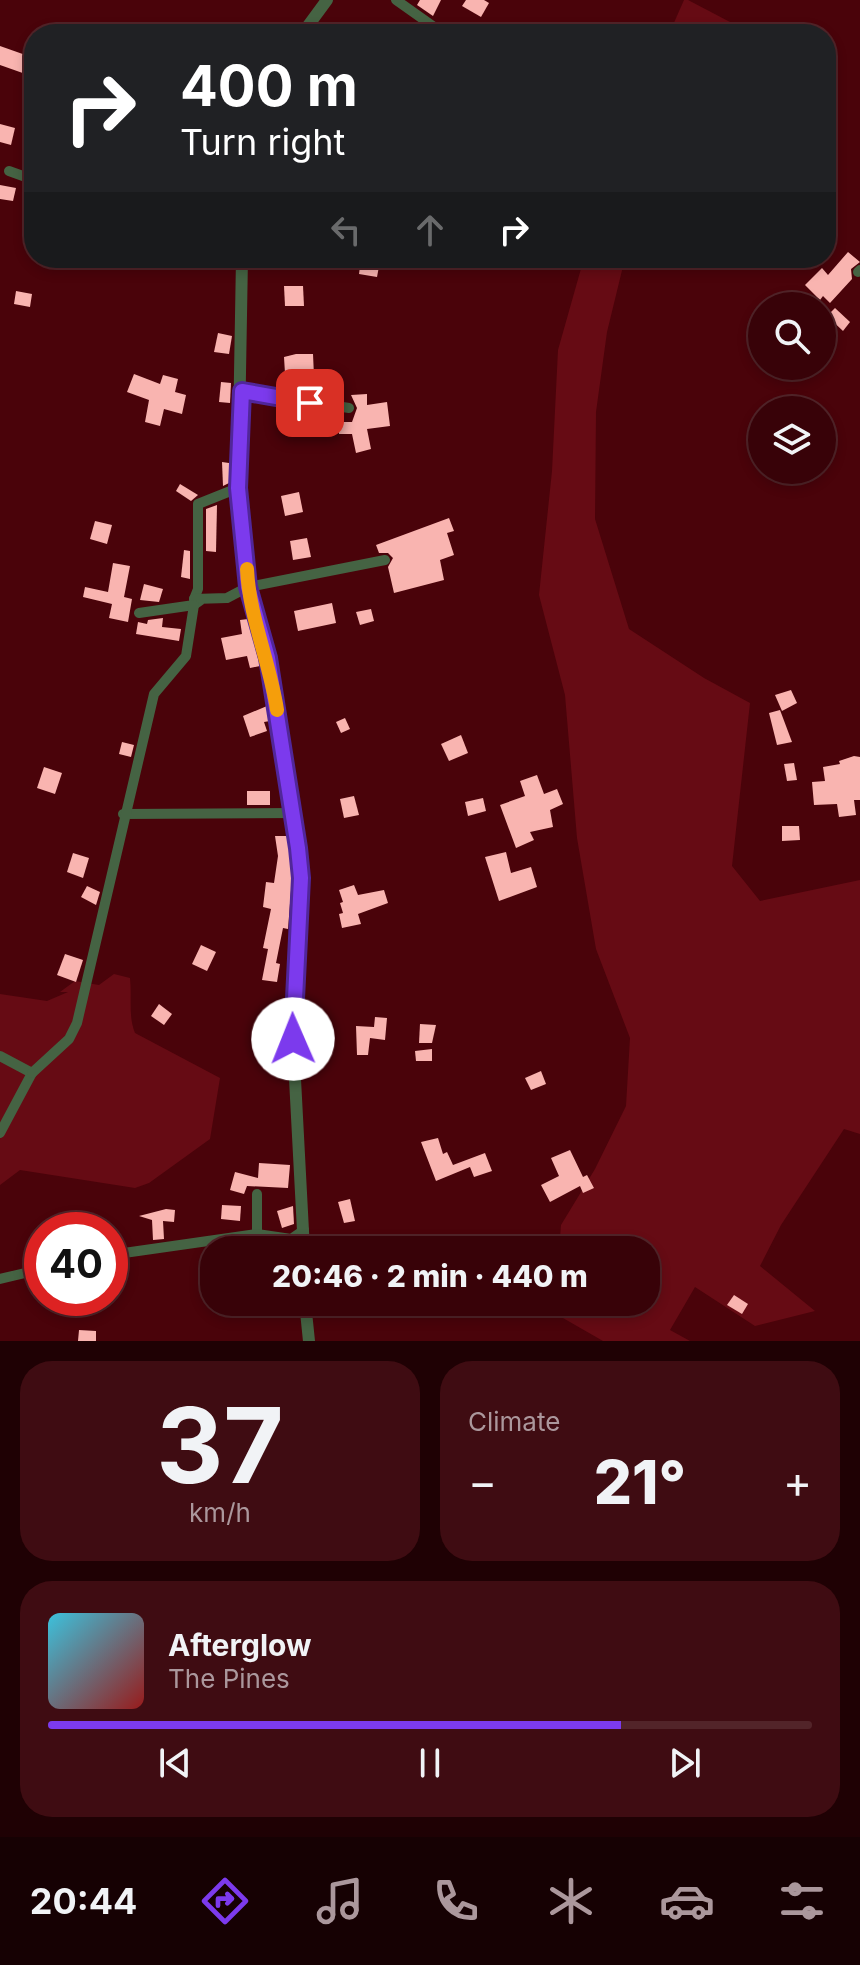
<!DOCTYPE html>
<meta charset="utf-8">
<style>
body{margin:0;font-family:Inter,sans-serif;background:#3f0c12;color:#f1f3f6;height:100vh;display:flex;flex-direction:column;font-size:30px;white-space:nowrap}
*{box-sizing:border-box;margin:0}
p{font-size:26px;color:#ab979c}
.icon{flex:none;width:44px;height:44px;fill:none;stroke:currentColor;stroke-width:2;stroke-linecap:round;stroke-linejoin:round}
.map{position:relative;height:1341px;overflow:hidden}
.side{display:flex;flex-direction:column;gap:20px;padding:20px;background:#1f0104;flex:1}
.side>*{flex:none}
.guide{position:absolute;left:24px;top:24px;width:812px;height:244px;border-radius:32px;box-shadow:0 4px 12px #0003,0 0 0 2px #522429;background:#202124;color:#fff;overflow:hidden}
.fabs{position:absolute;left:748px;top:292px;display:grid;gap:16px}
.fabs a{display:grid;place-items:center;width:88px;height:88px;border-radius:50%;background:#380208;box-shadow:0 4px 12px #0003,0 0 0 2px #522429;font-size:40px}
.speed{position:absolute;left:24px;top:1212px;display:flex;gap:16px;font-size:40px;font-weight:700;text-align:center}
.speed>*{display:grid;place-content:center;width:104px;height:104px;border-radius:50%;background:#380208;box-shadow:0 4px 12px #0003,0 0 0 2px #522429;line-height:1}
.speed .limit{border:12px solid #d22;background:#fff;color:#111}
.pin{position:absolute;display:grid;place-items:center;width:68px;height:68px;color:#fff;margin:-34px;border-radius:16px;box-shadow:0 4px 12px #0006}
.me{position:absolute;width:88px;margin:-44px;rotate:359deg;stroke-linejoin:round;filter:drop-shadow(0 0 6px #0008)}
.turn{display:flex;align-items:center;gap:28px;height:168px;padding:0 24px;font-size:36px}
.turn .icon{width:104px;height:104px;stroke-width:2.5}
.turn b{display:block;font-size:56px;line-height:68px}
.lanes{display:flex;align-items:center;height:76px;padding:0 24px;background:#0003;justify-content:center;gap:40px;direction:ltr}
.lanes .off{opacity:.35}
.big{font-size:60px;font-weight:800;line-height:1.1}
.side .tile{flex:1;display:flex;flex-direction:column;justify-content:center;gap:12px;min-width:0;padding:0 28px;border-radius:32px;background:#3f0c12}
.side .dial{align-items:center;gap:0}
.dial b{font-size:104px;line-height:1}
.song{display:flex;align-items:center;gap:24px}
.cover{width:96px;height:96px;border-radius:12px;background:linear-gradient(135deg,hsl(190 70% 55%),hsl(0 70% 35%))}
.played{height:8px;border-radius:4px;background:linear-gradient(90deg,#7c3aed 75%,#522429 75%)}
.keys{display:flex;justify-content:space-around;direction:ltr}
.heat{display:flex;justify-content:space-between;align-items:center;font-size:44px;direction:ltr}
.side .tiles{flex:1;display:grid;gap:20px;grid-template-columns:1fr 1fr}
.tile:last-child{grid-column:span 2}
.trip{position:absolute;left:200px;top:1236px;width:460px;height:80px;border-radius:32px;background:#380208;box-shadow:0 4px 12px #0003,0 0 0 2px #522429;font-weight:800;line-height:80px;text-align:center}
.tabs{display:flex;height:128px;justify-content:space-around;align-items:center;background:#160103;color:#ab979c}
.tabs .icon{width:56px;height:56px}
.tabs .active{color:#7c3aed}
.tabs b{font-size:36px;color:#f1f3f6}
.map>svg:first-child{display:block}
.green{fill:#660b14}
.building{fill:#f9b4b0}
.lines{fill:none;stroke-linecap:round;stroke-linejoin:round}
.minor{stroke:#456343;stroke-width:10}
.tertiary{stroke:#456343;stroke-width:12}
.route-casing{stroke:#51269a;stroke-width:20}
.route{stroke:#7c3aed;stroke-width:14}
.slow{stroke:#f59e0b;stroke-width:14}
</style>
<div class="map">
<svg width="860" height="1341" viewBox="0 0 860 1341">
<rect width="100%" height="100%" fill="#4a030a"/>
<g class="green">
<polygon points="684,0 688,0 751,33 669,34"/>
<polygon points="584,258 625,258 607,332 596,412 595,519 629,629 704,678 750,703 732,866 760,901 860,880 860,1134 844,1129 781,1225 760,1266 815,1311 755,1326 695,1287 670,1330 690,1341 603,1341 556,1314 557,1302 646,1302 646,1250 559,1250 561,1225 595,1169 626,1106 630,1038 596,949 577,838 565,695 539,595 552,471 558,350"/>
<path d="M114,974l16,4c2,20 -2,38 5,55l85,45 -10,61 -61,44 -14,5 -115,-18 -20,15v-191l47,7 21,-9h-8l15,-11 24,4z"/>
</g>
<g class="building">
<polygon points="420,0 441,0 433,16 417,5"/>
<polygon points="466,0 484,0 489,3 481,17 462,6"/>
<polygon points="0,46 34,58 34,77 0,65"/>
<polygon points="0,124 15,128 11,145 0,142"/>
<polygon points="0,185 16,188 13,201 0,199"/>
<polygon points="848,252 860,262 851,269 852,279 830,303 823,296 820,300 805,285 822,268 828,275"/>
<polygon points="361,258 380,261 377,277 359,274"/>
<polygon points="284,286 303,286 304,306 285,306"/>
<polygon points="16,291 32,294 30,307 14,304"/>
<polygon points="835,308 850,322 843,331 827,316"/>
<polygon points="218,333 232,336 229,354 214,352"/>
<polygon points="296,354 313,354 314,376 300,376 302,392 286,390 284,357"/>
<polygon points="134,374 160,384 163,375 178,379 175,392 186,395 182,414 164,409 160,426 145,422 149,400 127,392"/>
<polygon points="221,382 231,383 230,403 219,402"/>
<polygon points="367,394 367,405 387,402 390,426 367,429 371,449 356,453 352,434 339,434 339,422 352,422 357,408 351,395"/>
<polygon points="222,462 229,463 229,483 223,486"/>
<polygon points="180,484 198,495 191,501 176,491"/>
<polygon points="299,492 303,512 285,516 281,496"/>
<polygon points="217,505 216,552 206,551 206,509"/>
<polygon points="449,518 454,531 447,533 454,555 440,560 444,580 394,593 388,567 393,558 388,553 379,553 376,545"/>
<polygon points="95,521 112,525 107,544 90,539"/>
<polygon points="307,538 311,557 293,560 290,541"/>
<polygon points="184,550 190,551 190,579 181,577"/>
<polygon points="113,563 130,566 124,597 132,599 128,622 109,618 112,604 83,597 85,587 108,592"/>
<polygon points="144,584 163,589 159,602 140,600"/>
<polygon points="332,603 336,623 298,631 294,611"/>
<polygon points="371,609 374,621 360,625 356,612"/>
<polygon points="163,618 162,627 181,629 179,641 136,634 138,622 147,624 148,620"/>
<polygon points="248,619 260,666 250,668 247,656 226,660 221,638 242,634 240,620"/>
<polygon points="791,690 797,703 782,711 775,695"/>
<polygon points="267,706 270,721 264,722 267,731 250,737 243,716"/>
<polygon points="780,710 792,742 777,745 769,713"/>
<polygon points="345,718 350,729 341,733 336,722"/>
<polygon points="461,735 468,753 449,761 441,744"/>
<polygon points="122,742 134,745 131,757 119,754"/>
<polygon points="854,756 860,757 860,800 854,800 856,815 839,817 837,804 814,805 812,782 825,781 823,767 840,764 839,761"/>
<polygon points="794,763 797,780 787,781 784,764"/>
<polygon points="44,767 62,773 55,794 37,788"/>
<polygon points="537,775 544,794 557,789 563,804 550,810 553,827 530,832 534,840 516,848 500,805 525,796 520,781"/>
<rect x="247" y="791" width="23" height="14"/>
<polygon points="354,796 359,815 344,818 340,799"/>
<polygon points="483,798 486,811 468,816 465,802"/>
<polygon points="782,826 799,826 800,840 782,841"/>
<polygon points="275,836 288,836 292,878 288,929 283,928 276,963 280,964 277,982 262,980 268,949 263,948 271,909 263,907 266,882 274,883 278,856"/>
<polygon points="506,852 511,873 531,867 537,887 499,901 485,857"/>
<polygon points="73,853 89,858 83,878 67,872"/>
<polygon points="354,885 358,895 384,890 388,903 358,914 361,924 342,928 339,914 343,913 340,903 343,902 339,890"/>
<polygon points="87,886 100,892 96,905 81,897"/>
<polygon points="201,945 216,952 207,971 192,964"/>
<polygon points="65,954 83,960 76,982 57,975"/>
<polygon points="159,1004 172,1014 164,1025 151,1016"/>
<polygon points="375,1017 387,1018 385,1040 370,1038 368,1055 357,1055 356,1026 374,1027"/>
<polygon points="420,1024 436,1025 432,1043 419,1043"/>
<polygon points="432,1049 432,1061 416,1061 415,1051"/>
<polygon points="283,1051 279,1072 263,1068 266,1053"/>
<polygon points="541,1071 546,1084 531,1090 525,1078"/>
<polygon points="438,1138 443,1154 447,1152 453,1165 485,1153 492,1171 474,1177 470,1167 436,1181 421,1142"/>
<polygon points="570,1150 583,1177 587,1175 594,1188 583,1193 580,1186 550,1202 541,1185 559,1176 551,1158"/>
<polygon points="259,1163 290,1165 288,1188 247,1186 244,1194 230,1190 235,1172 258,1178"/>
<polygon points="350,1199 355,1221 344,1223 338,1202"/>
<polygon points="222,1205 241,1206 240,1221 221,1219"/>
<polygon points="293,1206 294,1224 282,1228 277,1211"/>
<polygon points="166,1209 175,1210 174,1222 163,1221 164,1239 153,1240 152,1220 139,1216"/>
<polygon points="734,1295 748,1304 742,1314 727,1305"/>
<polygon points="364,1302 398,1302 399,1305 367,1313"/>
<polygon points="79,1330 96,1331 96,1341 78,1341"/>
</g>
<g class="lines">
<g class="minor">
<polyline points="396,0 437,29"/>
<polyline points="9,171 34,180"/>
<polyline points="858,272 860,270"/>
<polyline points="242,391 349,408"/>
<polyline points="194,599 198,589 198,504 238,488"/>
<polyline points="139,613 194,605 201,600 194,599 227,598 248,587 385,560"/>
<polyline points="123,814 295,813"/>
<polyline points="268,1045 293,1039"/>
<polyline points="0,1056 32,1073 0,1133"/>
<polyline points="32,1073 69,1039 77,1023 154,694 186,656 194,605"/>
<polyline points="257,1234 257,1194"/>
<polyline points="110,1255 257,1234 291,1239 304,1230"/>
<polyline points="0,1279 42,1269"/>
</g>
<g class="tertiary">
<polyline points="302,34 327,0"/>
<polyline points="242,258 238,488 246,545 248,587 268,658 295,813 301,878 292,1022 304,1250"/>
<polyline points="305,1302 309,1341"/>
</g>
</g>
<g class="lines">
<g class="route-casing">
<polyline id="route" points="293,1039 301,878 298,848 268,658 248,587 238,488 242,391 310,403"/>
</g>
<use href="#route" class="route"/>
<path class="slow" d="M247,569c2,47 23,94 30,141"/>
</g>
</svg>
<div class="fabs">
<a><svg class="icon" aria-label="search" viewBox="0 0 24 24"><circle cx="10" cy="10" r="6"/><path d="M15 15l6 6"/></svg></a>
<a><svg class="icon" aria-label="layers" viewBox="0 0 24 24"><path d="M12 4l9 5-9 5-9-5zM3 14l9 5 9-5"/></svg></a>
</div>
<div class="speed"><div class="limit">40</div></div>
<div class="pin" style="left:310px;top:403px;background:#d93025"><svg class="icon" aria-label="arrive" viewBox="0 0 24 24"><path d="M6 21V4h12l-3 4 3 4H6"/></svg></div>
<svg class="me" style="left:293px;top:1039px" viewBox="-20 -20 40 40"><circle r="19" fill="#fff"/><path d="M0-13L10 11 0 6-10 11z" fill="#7c3aed"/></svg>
<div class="trip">20:46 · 2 min · 440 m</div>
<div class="guide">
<div class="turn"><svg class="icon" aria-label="right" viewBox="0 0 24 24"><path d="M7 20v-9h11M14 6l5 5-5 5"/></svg><div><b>400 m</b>Turn right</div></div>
<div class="lanes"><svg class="icon off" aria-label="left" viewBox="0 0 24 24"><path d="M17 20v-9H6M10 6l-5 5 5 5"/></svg><svg class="icon off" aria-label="ahead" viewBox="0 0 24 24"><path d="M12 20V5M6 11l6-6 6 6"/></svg><svg class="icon" aria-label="right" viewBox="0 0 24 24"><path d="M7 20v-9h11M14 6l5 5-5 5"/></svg></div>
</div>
</div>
<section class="side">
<div class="tiles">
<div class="tile dial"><b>37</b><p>km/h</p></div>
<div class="tile"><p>Climate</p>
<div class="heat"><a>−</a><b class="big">21°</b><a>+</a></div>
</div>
<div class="tile">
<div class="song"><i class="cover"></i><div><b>Afterglow</b><p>The Pines</p></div></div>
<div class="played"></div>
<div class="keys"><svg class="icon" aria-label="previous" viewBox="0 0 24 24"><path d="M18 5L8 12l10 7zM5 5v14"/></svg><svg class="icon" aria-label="pause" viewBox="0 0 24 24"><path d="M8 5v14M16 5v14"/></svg><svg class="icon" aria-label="next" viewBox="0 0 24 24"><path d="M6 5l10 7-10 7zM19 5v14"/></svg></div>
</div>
</div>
</section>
<nav class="tabs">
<b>20:44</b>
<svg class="icon active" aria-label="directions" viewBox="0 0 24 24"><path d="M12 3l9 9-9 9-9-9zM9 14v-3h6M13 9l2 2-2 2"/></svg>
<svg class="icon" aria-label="music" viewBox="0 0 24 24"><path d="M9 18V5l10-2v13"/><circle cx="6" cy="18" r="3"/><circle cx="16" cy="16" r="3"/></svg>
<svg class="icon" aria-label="phone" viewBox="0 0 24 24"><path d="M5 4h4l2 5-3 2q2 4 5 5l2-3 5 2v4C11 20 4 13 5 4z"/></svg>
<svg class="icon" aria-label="climate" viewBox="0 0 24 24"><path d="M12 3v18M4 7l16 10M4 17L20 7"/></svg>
<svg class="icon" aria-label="car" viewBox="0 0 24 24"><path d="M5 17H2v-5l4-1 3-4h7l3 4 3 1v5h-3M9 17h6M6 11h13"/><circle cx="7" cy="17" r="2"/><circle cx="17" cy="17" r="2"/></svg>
<svg class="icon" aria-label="filters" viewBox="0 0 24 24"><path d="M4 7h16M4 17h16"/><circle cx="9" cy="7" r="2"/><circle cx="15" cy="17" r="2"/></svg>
</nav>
